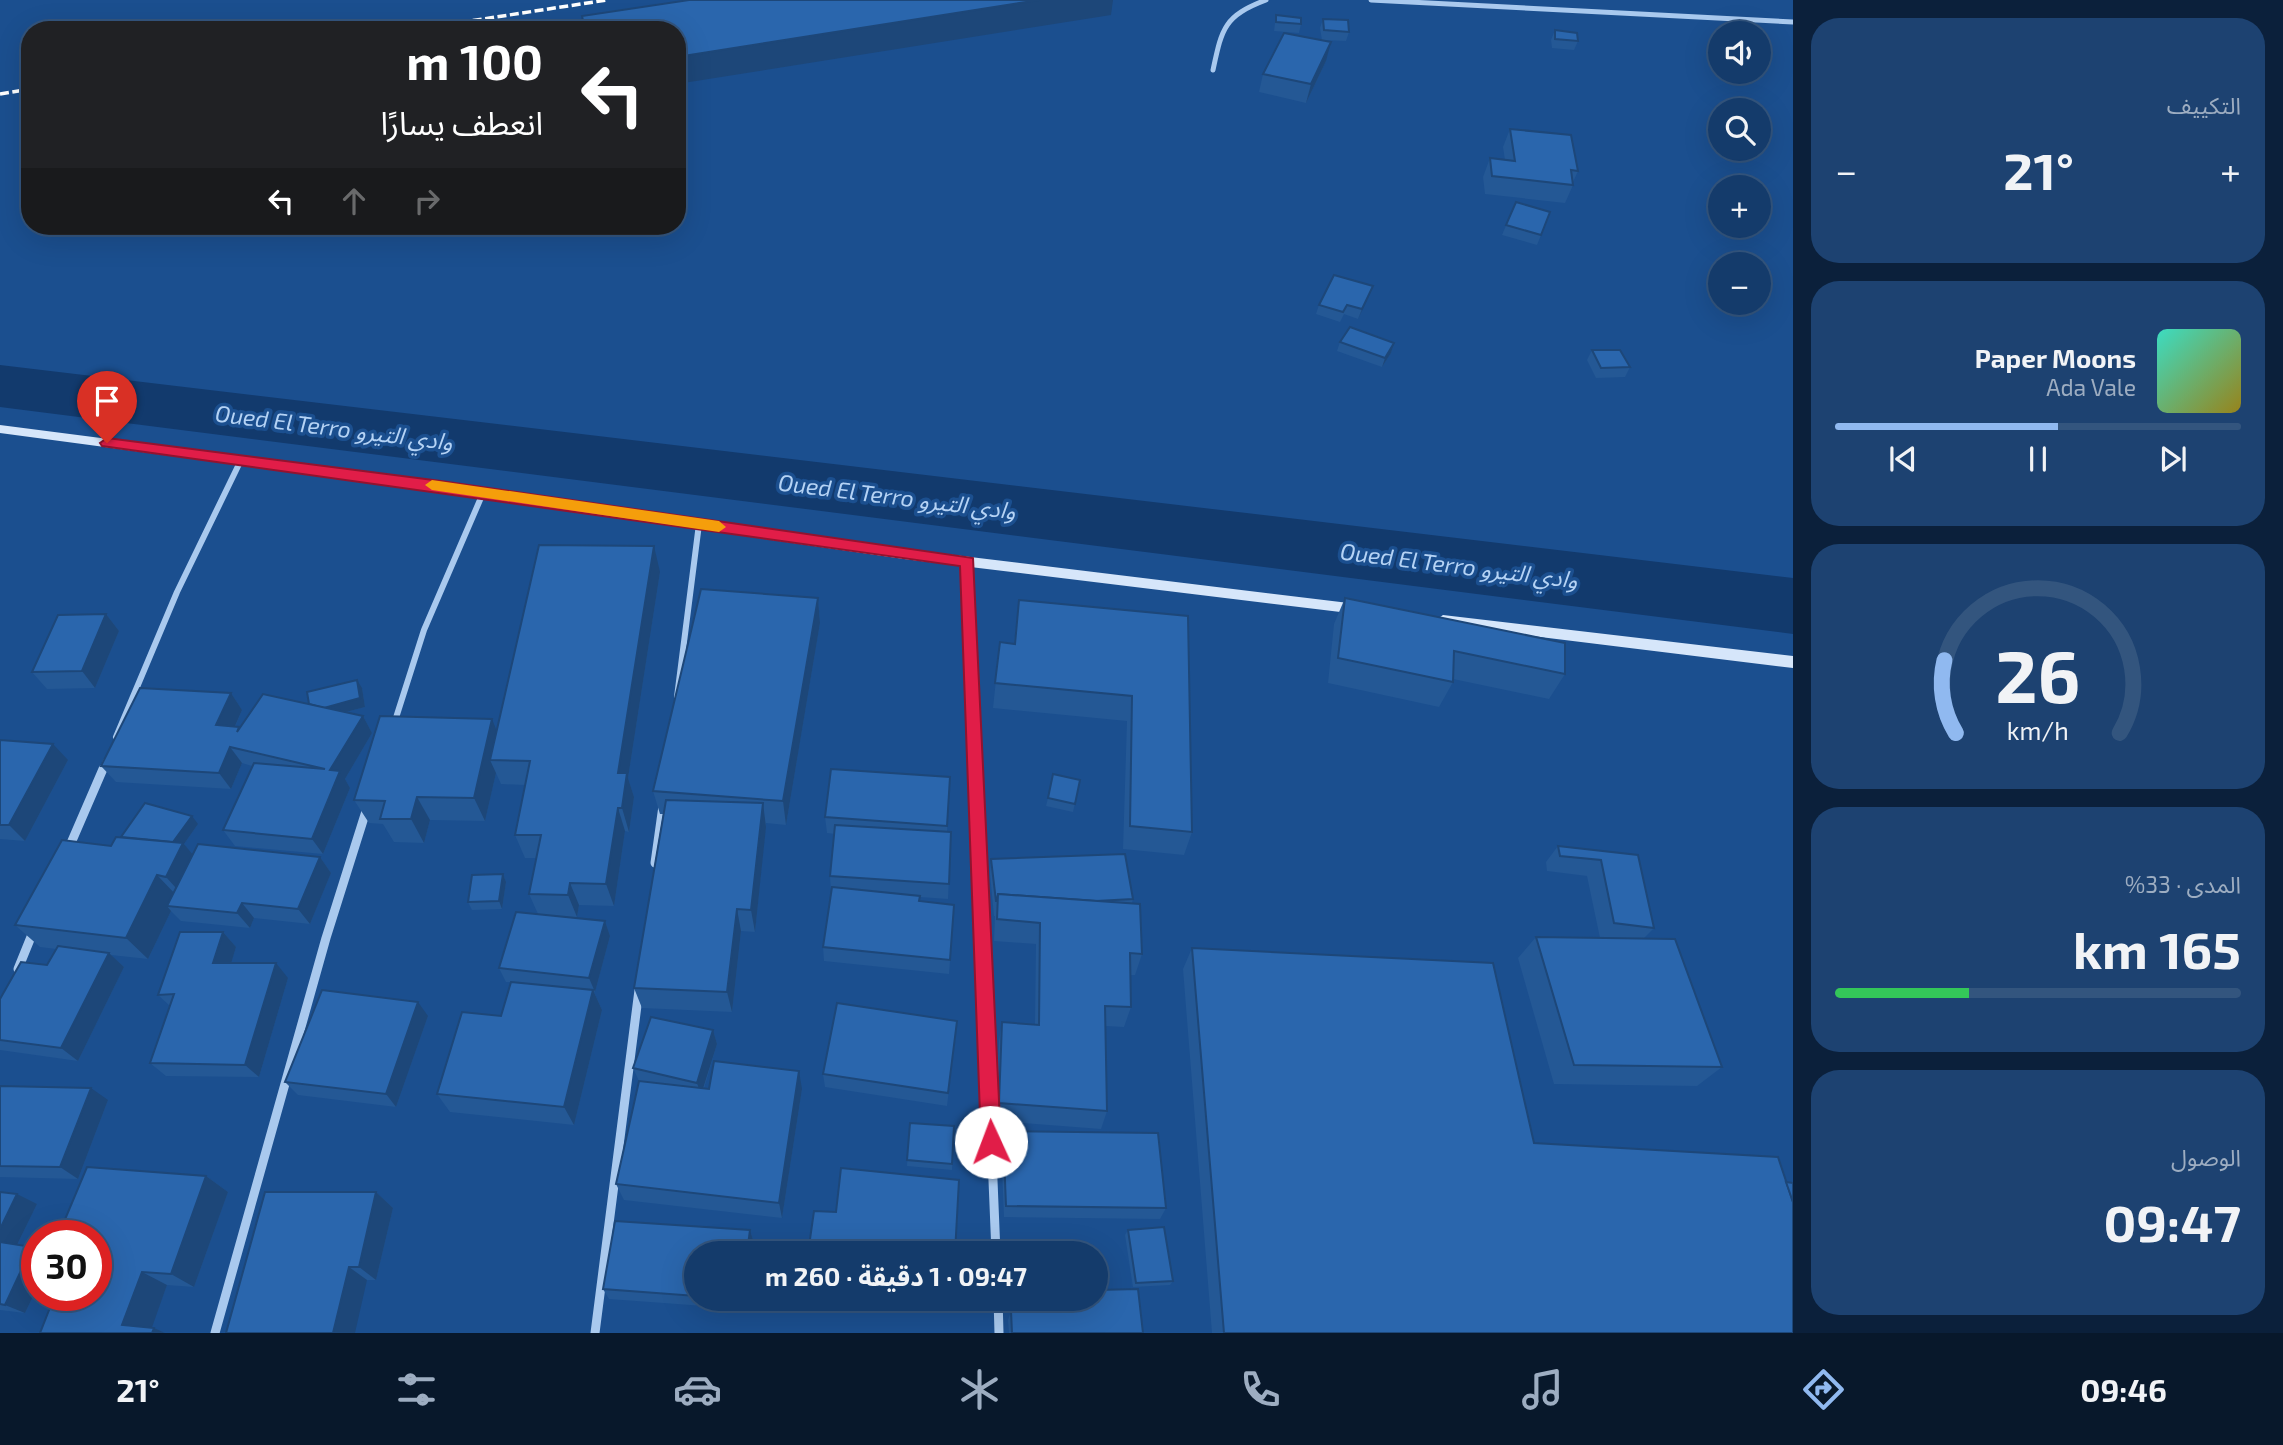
<!DOCTYPE html>
<html lang="ar">
<meta charset="utf-8">
<style>
body{margin:0;font-family:"Exo 2","Noto Sans Arabic",sans-serif;background:#1d4271;color:#f1f3f6;direction:rtl;height:100vh;display:flex;flex-direction:column;font-size:26px;white-space:nowrap}
*{box-sizing:border-box;margin:0}
p{font-size:23px;color:#9dadc1}
.icon{flex:none;width:38px;height:38px;fill:none;stroke:currentColor;stroke-width:2;stroke-linecap:round;stroke-linejoin:round}
.map{position:relative;flex:1;overflow:hidden;direction:ltr}
.sheet{display:flex;flex-direction:column;gap:18px;padding:18px;background:#0b203b;width:490px}
.sheet>*{flex:none}
.hud{position:absolute;left:21px;top:21px;width:665px;height:214px;border-radius:28px;box-shadow:0 7px 28px #0002,0 0 0 2px #33557e;direction:rtl;background:#202124;color:#fff;overflow:hidden}
.buttons{position:absolute;left:1708px;top:21px;display:grid;gap:14px}
.buttons a{display:grid;place-items:center;width:63px;height:63px;border-radius:50%;background:#143b6b;box-shadow:0 7px 28px #0002,0 0 0 2px #33557e;font-size:35px}
.speed{position:absolute;left:21px;top:1220px;display:flex;gap:14px;font-size:35px;font-weight:700;text-align:center}
.speed>*{display:grid;place-content:center;width:91px;height:91px;border-radius:50%;background:#143b6b;box-shadow:0 7px 28px #0002,0 0 0 2px #33557e;line-height:1}
.speed .limit{border:10px solid #d22;background:#fff;color:#111}
.pin{position:absolute;display:grid;place-items:center;width:60px;height:60px;color:#fff;margin:-72px -30px;border-radius:50% 50% 50% 0;rotate:-45deg;box-shadow:0 0 7px #0007}
.pin .icon{rotate:45deg}
.me{position:absolute;width:77px;margin:-38px;rotate:358deg;stroke-linejoin:round;filter:drop-shadow(0 0 5px #0008)}
.turn{display:flex;align-items:center;gap:24px;height:147px;padding:0 28px;font-size:32px}
.turn .icon{width:91px;height:91px;stroke-width:2.5}
.turn b{display:block;font-size:49px;line-height:60px}
.lanes{display:flex;align-items:center;height:66px;padding:0 28px;background:#0003;justify-content:center;gap:35px;direction:ltr}
.lanes .off{opacity:.35}
.big{font-size:52px;font-weight:700;line-height:1.1}
.sheet .tile{flex:1;display:flex;flex-direction:column;justify-content:center;gap:10px;min-width:0;padding:0 24px;border-radius:28px;background:#1d4271}
.sheet .dial{align-items:center;gap:0}
.dial svg{height:182px;overflow:visible;fill:none;stroke:#33557e;stroke-width:7;stroke-linecap:round;text-anchor:middle}
.dial text{fill:#f1f3f6;stroke:none}
.song{display:flex;align-items:center;gap:21px}
.cover{width:84px;height:84px;border-radius:10px;background:linear-gradient(135deg,hsl(170 70% 55%),hsl(50 70% 35%))}
.played{height:7px;border-radius:4px;background:linear-gradient(90deg,#90b9f0 55%,#33557e 55%)}
.keys{display:flex;justify-content:space-around;direction:ltr}
.heat{display:flex;justify-content:space-between;align-items:center;font-size:38px;direction:ltr}
.charge{height:10px;border-radius:5px;background:linear-gradient(90deg,#34c759 33%,#33557e 0)}
.trip{position:absolute;left:684px;top:1241px;width:424px;height:70px;border-radius:35px;background:#143b6b;box-shadow:0 7px 28px #0002,0 0 0 2px #33557e;font-weight:700;line-height:70px;text-align:center;direction:rtl}
.dock{display:flex;height:112px;justify-content:space-around;align-items:center;background:#08182b;color:#9dadc1}
.dock .icon{width:49px;height:49px}
.dock .selected{color:#90b9f0}
.dock b{font-size:32px;color:#f1f3f6}
main{display:flex;flex:1;min-height:0}
.map>svg:first-child{display:block}
.lines{fill:none;stroke-linecap:round;stroke-linejoin:round}
.river{fill:#123a6d;fill-rule:evenodd}
.street-far2{stroke:#a9c9ee;stroke-width:5}
.street-far1{stroke:#a9c9ee;stroke-width:6}
.street{stroke:#a9c9ee;stroke-width:9}
.secondary{fill:#d6e6fa;fill-rule:evenodd}
.rail{stroke:#fff;stroke-width:3.5;stroke-dasharray:9 3.5;stroke-linecap:butt}
.wall{fill:#245895}
.shaded-wall{fill:#1d4779}
.building{fill:#2a66ad;stroke:#1d4779;stroke-width:2}
.route{fill:#e11d48;stroke:#92132f;stroke-width:2}
.slow{fill:#f59e0b}
.labels{text-anchor:middle;dominant-baseline:central;stroke-width:7;stroke-linejoin:round;paint-order:stroke}
.water-label{font-size:23px;font-style:italic;fill:#b5d3f5;stroke:#1b4f8f}
</style>
<main>
<section class="sheet">
<div class="tile"><p>التكييف</p>
<div class="heat"><a>−</a><b class="big">21°</b><a>+</a></div>
</div>
<div class="tile">
<div class="song"><i class="cover"></i><div><b>Paper Moons</b><p>Ada Vale</p></div></div>
<div class="played"></div>
<div class="keys"><svg class="icon" aria-label="previous" viewBox="0 0 24 24"><path d="M18 5L8 12l10 7zM5 5v14"/></svg><svg class="icon" aria-label="pause" viewBox="0 0 24 24"><path d="M8 5v14M16 5v14"/></svg><svg class="icon" aria-label="next" viewBox="0 0 24 24"><path d="M6 5l10 7-10 7zM19 5v14"/></svg></div>
</div>
<div class="tile dial"><svg viewBox="0 0 100 80">
<path d="M14 69A42 42 0 1 1 86 69"/>
<path d="M14 69A42 42 0 0 1 9 37" stroke="#90b9f0"/>
<text x="50" y="56" font-size="32" font-weight="700">26</text>
<text x="50" y="72" font-size="11">km/h</text>
</svg></div>
<div class="tile"><p>المدى · 33%</p><b class="big">165 km</b><div class="charge"></div></div>
<div class="tile"><p>الوصول</p><b class="big">09:47</b></div>
</section>
<div class="map">
<svg width="1793" height="1333" viewBox="0 0 1793 1333">
<rect width="100%" height="100%" fill="#1b4f8f"/>
<g class="lines">
<polygon class="river" points="0,365 1793,578 1793,634 0,407"/>
<g class="street-far2">
<polyline points="1371,0 1793,22"/>
<path d="M1213,70c9,-42 11,-54 53,-70"/>
</g>
<g class="street-far1">
<polyline points="967,562 976,771"/>
<polyline points="677,697 699,524"/>
<polyline points="394,724 424,630 483,493"/>
<polyline points="116,737 177,592 241,460"/>
<polyline points="102,771 106,761"/>
</g>
<g class="street">
<polyline points="976,769 996,1253"/>
<polyline points="68,850 103,769"/>
<polyline points="655,863 663,806"/>
<polyline points="18,969 33,932"/>
<polyline points="998,1298 999,1333"/>
<polyline points="215,1333 326,938 367,808"/>
<polyline points="595,1333 639,990"/>
</g>
<g class="secondary">
<polygon points="0,425 441,482 904,549 1357,604 1364,609 1357,614 904,559 441,492 0,433"/>
<polygon points="1443,615 1793,656 1793,668 1443,625 1436,620"/>
</g>
<g class="rail">
<polyline points="367,30 421,21"/>
<polyline points="411,30 607,0"/>
<polyline points="0,94 30,89"/>
</g>
</g>
<g class="wall">
<polygon points="1276,15 1301,24 1299,33 1274,31"/>
<polygon points="1323,19 1349,32 1346,41 1322,40 1320,28"/>
<polygon points="1555,30 1578,41 1574,50 1552,48 1551,40"/>
<polygon points="1326,61 1306,103 1259,92 1263,74"/>
<polygon points="1510,129 1578,171 1573,182 1573,185 1565,203 1485,194 1483,177 1490,158 1505,160 1503,147"/>
<polygon points="1516,202 1541,235 1537,245 1502,235"/>
<polygon points="1373,286 1358,319 1344,314 1340,322 1316,314 1319,305"/>
<polygon points="1340,342 1394,343 1391,353 1382,367 1337,351"/>
<polygon points="1592,350 1630,367 1625,377 1596,378 1587,360"/>
<polygon points="660,572 628,778 634,797 629,832 625,831 614,906 579,905 577,917 562,917 605,921 610,936 595,992 594,992 602,1010 574,1125 450,1112 437,1094 501,1016 511,982 506,982 499,968 538,914 529,894 536,858 525,858 515,835 525,785 501,784 496,773 485,821 430,820 424,843 394,842 383,824 369,823 354,800 497,731"/>
<polygon points="818,598 820,623 786,825 766,823 755,932 741,931 732,1012 642,1008 634,988 663,814 660,814 653,791"/>
<polygon points="1345,598 1565,674 1549,699 1453,679 1453,682 1439,707 1328,683 1334,624"/>
<polygon points="1019,600 1188,616 1192,832 1184,855 1123,849 1127,721 993,708 1000,642 1014,644"/>
<polygon points="106,614 119,631 95,688 47,689 32,672"/>
<polygon points="362,688 365,707 345,712 363,716 372,733 345,779 350,788 323,854 235,846 223,830 252,766 242,763 231,789 116,782 101,766 231,693 242,710 235,727 240,728 309,704"/>
<polygon points="0,740 68,760 25,841 0,839"/>
<polygon points="950,777 947,832 951,832 948,899 920,897 920,901 954,905 949,974 824,961 823,947 831,892 830,876 835,834 827,833 825,817"/>
<polygon points="1080,780 1073,812 1046,806 1048,798"/>
<polygon points="198,824 184,844 192,855 320,857 331,873 310,924 254,918 250,928 181,921 171,911 148,959 111,955 124,967 78,1061 0,1050 0,999 47,965 56,949 40,947 15,925 121,837"/>
<polygon points="1558,846 1638,855 1654,928 1644,938 1722,1067 1697,1086 1554,1084 1518,958 1536,937 1600,938 1587,876 1547,871 1546,862"/>
<polygon points="991,859 1133,899 1132,903 1142,954 1135,975 1130,975 1131,1007 1124,1027 1106,1026 1107,1111 1101,1129 996,1121 999,1041 1002,1022 1035,1024 1036,944 994,941 995,916 994,916 990,874"/>
<polygon points="503,874 506,882 502,909 472,910 468,902"/>
<polygon points="223,932 236,947 231,963 288,978 259,1077 166,1076 150,1063 170,1006 158,995"/>
<polygon points="1192,948 1534,1143 1786,1182 1793,1333 1212,1333 1183,969"/>
<polygon points="428,1016 396,1107 298,1095 285,1082"/>
<polygon points="713,1030 717,1044 704,1088 802,1089 782,1218 624,1200 616,1184 639,1081 633,1068"/>
<polygon points="956,1035 947,1106 825,1087 823,1074"/>
<polygon points="0,1086 108,1100 78,1179 0,1177"/>
<polygon points="910,1123 954,1126 952,1170 907,1166"/>
<polygon points="1003,1131 1166,1208 1160,1219 1004,1217 1001,1143"/>
<polygon points="206,1176 228,1192 194,1287 167,1285 151,1328 165,1333 40,1333 54,1296 52,1295 96,1295"/>
<polygon points="0,1192 37,1204 17,1245 32,1247 37,1249 37,1288 25,1313 0,1310"/>
<polygon points="376,1192 393,1208 376,1280 367,1280 226,1333"/>
<polygon points="750,1230 753,1240 696,1253 696,1298 746,1298 745,1309 609,1299 603,1289"/>
<polygon points="1128,1230 1173,1281 1170,1285 1133,1287 1125,1235"/>
<polygon points="1042,1298 1096,1298 1143,1333 1009,1333 1008,1320 1011,1311 1043,1311"/>
</g>
<g class="shaded-wall">
<polygon points="1039,0 1113,0 1111,15 677,84 677,57"/>
<polygon points="658,21 659,30 598,30"/>
<polygon points="1331,42 1326,61 1306,103 1311,84"/>
<polygon points="1373,286 1369,296 1358,319 1362,309"/>
<polygon points="1394,343 1391,353 1382,367 1385,358"/>
<polygon points="654,546 660,572 628,778 634,797 629,832 622,808 618,773"/>
<polygon points="818,598 820,623 786,825 783,801"/>
<polygon points="106,614 119,631 95,688 82,671"/>
<polygon points="357,680 362,688 365,707 315,720 310,711"/>
<polygon points="231,693 242,710 228,742 216,725"/>
<polygon points="363,716 372,733 345,779 350,788 323,854 312,839 330,770"/>
<polygon points="492,719 502,744 490,760 496,773 485,821 474,798"/>
<polygon points="53,744 68,760 25,841 9,825"/>
<polygon points="230,747 242,763 231,789 219,773"/>
<polygon points="417,797 430,820 424,843 411,819"/>
<polygon points="763,803 766,827 755,932 751,910"/>
<polygon points="618,808 625,831 614,906 606,884"/>
<polygon points="192,816 198,824 184,844 202,866 186,899 166,877 167,851"/>
<polygon points="320,857 331,873 310,924 298,909"/>
<polygon points="503,874 506,882 502,909 499,901"/>
<polygon points="157,875 178,897 167,906 171,911 148,959 126,938"/>
<polygon points="570,883 579,905 577,917 568,895"/>
<polygon points="242,903 254,918 250,928 237,913"/>
<polygon points="737,909 741,931 732,1012 727,992"/>
<polygon points="605,921 610,936 595,992 589,978"/>
<polygon points="223,932 236,947 227,977 213,963"/>
<polygon points="109,953 124,967 78,1061 61,1048"/>
<polygon points="276,963 288,978 259,1077 245,1065"/>
<polygon points="593,990 602,1010 574,1125 564,1107"/>
<polygon points="418,1002 428,1016 396,1107 386,1094"/>
<polygon points="713,1030 717,1044 701,1095 697,1083"/>
<polygon points="799,1071 802,1089 782,1218 779,1203"/>
<polygon points="91,1088 108,1100 78,1179 60,1167"/>
<polygon points="206,1176 228,1192 194,1287 171,1274"/>
<polygon points="376,1192 393,1208 376,1280 359,1267"/>
<polygon points="17,1194 37,1204 14,1251 0,1244 0,1229"/>
<polygon points="750,1230 753,1240 751,1253 747,1253"/>
<polygon points="32,1247 37,1249 37,1288 25,1313 5,1305"/>
<polygon points="349,1267 367,1280 355,1333 333,1333"/>
<polygon points="142,1272 167,1285 150,1333 122,1325"/>
<polygon points="741,1298 746,1298 745,1309 741,1300"/>
<polygon points="154,1328 165,1333 152,1333"/>
</g>
<g class="building">
<polygon points="689,0 1039,0 677,57 677,30 661,30 658,21 598,30 585,30 582,16"/>
<polygon points="1276,15 1301,18 1301,24 1276,22"/>
<polygon points="1323,19 1348,20 1349,32 1324,30"/>
<polygon points="1555,30 1577,33 1578,41 1555,39"/>
<polygon points="1284,33 1331,42 1311,84 1263,74"/>
<polygon points="1510,129 1571,135 1578,171 1571,170 1573,185 1492,176 1490,158 1515,161"/>
<polygon points="1516,202 1550,212 1541,235 1506,225"/>
<polygon points="1334,275 1373,286 1362,309 1347,305 1343,312 1319,305"/>
<polygon points="1350,327 1394,343 1385,358 1340,342"/>
<polygon points="1592,350 1620,350 1630,367 1601,368"/>
<polygon points="539,545 654,546 618,773 627,773 622,808 618,808 606,884 570,883 568,895 529,894 541,835 515,835 530,761 490,760"/>
<polygon points="701,589 818,598 783,801 653,791"/>
<polygon points="1345,598 1565,643 1565,674 1454,651 1453,682 1338,658"/>
<polygon points="1019,600 1188,616 1192,832 1130,826 1132,696 995,683 1000,642 1015,644"/>
<polygon points="106,614 82,671 32,672 58,615"/>
<polygon points="357,680 360,698 324,708 309,704 307,692"/>
<polygon points="140,688 231,693 216,725 239,727 237,732 263,694 363,716 330,770 340,771 312,839 223,830 254,763 325,769 230,747 219,773 101,766"/>
<polygon points="380,716 492,719 474,798 417,797 411,819 380,819 385,801 354,800"/>
<polygon points="0,740 53,744 9,825 0,825"/>
<polygon points="831,769 950,777 947,826 825,817"/>
<polygon points="1053,774 1080,780 1075,804 1048,798"/>
<polygon points="666,800 763,803 751,910 737,909 727,992 634,988"/>
<polygon points="145,803 192,816 173,842 121,837"/>
<polygon points="835,825 951,832 949,884 830,876"/>
<polygon points="116,837 183,843 166,877 157,875 126,938 15,925 62,840 111,846"/>
<polygon points="198,844 320,857 298,909 242,903 237,913 167,906"/>
<polygon points="1558,846 1638,855 1654,928 1614,923 1601,860 1560,856"/>
<polygon points="1125,854 1133,899 1096,901 998,894 997,901 996,901 991,859"/>
<polygon points="503,874 499,901 468,902 472,875"/>
<polygon points="832,887 920,896 919,901 954,905 950,960 823,947"/>
<polygon points="998,894 1140,904 1142,954 1130,953 1131,1007 1105,1006 1107,1111 999,1103 1002,1022 1039,1025 1040,923 997,919"/>
<polygon points="516,912 605,921 589,978 499,968"/>
<polygon points="180,932 223,932 213,963 276,963 245,1065 150,1063 174,994 158,995"/>
<polygon points="1536,937 1675,939 1722,1067 1574,1065"/>
<polygon points="58,946 109,953 61,1048 0,1040 0,999 21,962 47,965"/>
<polygon points="1192,948 1493,963 1534,1143 1778,1157 1793,1202 1793,1333 1224,1333"/>
<polygon points="511,982 593,990 564,1107 437,1094 462,1012 501,1016"/>
<polygon points="322,990 418,1002 386,1094 285,1082"/>
<polygon points="837,1003 957,1021 948,1093 823,1074"/>
<polygon points="651,1017 713,1030 697,1083 633,1068"/>
<polygon points="714,1061 799,1071 779,1203 616,1184 639,1081 709,1089"/>
<polygon points="0,1086 91,1088 60,1167 0,1166"/>
<polygon points="910,1123 954,1126 952,1164 907,1160"/>
<polygon points="1003,1131 1158,1133 1166,1208 1006,1206"/>
<polygon points="87,1167 206,1176 171,1274 142,1272 122,1325 154,1328 152,1333 40,1333 55,1295 96,1295 96,1236 58,1236"/>
<polygon points="841,1168 959,1180 955,1253 808,1253 814,1211 836,1212"/>
<polygon points="1786,1182 1793,1183 1793,1202"/>
<polygon points="0,1192 17,1194 0,1229"/>
<polygon points="265,1192 376,1192 359,1267 349,1267 333,1333 226,1333"/>
<polygon points="615,1221 750,1230 747,1253 696,1253 696,1296 603,1289"/>
<polygon points="1164,1227 1173,1281 1136,1283 1128,1230"/>
<polygon points="0,1242 32,1247 5,1305 0,1304"/>
<polygon points="1138,1289 1143,1333 1012,1333 1011,1311 1047,1310 1046,1298 1096,1298 1096,1290"/>
</g>
<polygon class="route" points="107,438 441,481 973,558 1001,1142 998,1150 991,1152 984,1150 981,1142 960,566 102,446 100,443"/>
<polygon class="slow" points="432,480 719,521 726,527 719,532 432,490 425,485"/>
<g class="labels">
<g class="water-label">
<text transform="translate(334 427) rotate(7)">Oued El Terro وادي التيرو</text>
<text transform="translate(897 496) rotate(7)">Oued El Terro وادي التيرو</text>
<text transform="translate(1459 565) rotate(7)">Oued El Terro وادي التيرو</text>
</g>
</g>
</svg>
<div class="buttons">
<a><svg class="icon" aria-label="sound" viewBox="0 0 24 24"><path d="M4 9h4l5-4v14l-5-4H4zM17 9q2 3 0 6"/></svg></a>
<a><svg class="icon" aria-label="search" viewBox="0 0 24 24"><circle cx="10" cy="10" r="6"/><path d="M15 15l6 6"/></svg></a>
<a>+</a>
<a>−</a>
</div>
<div class="speed"><div class="limit">30</div></div>
<div class="pin" style="left:107px;top:443px;background:#d93025"><svg class="icon" aria-label="arrive" viewBox="0 0 24 24"><path d="M6 21V4h12l-3 4 3 4H6"/></svg></div>
<svg class="me" style="left:991px;top:1142px" viewBox="-20 -20 40 40"><circle r="19" fill="#fff"/><path d="M0-13L10 11 0 6-10 11z" fill="#e11d48"/></svg>
<div class="trip">09:47 · 1 دقيقة · 260 m</div>
<div class="hud">
<div class="turn"><svg class="icon" aria-label="left" viewBox="0 0 24 24"><path d="M17 20v-9H6M10 6l-5 5 5 5"/></svg><div><b>100 m</b>انعطف يسارًا</div></div>
<div class="lanes"><svg class="icon" aria-label="left" viewBox="0 0 24 24"><path d="M17 20v-9H6M10 6l-5 5 5 5"/></svg><svg class="icon off" aria-label="ahead" viewBox="0 0 24 24"><path d="M12 20V5M6 11l6-6 6 6"/></svg><svg class="icon off" aria-label="right" viewBox="0 0 24 24"><path d="M7 20v-9h11M14 6l5 5-5 5"/></svg></div>
</div>
</div>
</main>
<nav class="dock">
<b>09:46</b>
<svg class="icon selected" aria-label="directions" viewBox="0 0 24 24"><path d="M12 3l9 9-9 9-9-9zM9 14v-3h6M13 9l2 2-2 2"/></svg>
<svg class="icon" aria-label="music" viewBox="0 0 24 24"><path d="M9 18V5l10-2v13"/><circle cx="6" cy="18" r="3"/><circle cx="16" cy="16" r="3"/></svg>
<svg class="icon" aria-label="phone" viewBox="0 0 24 24"><path d="M5 4h4l2 5-3 2q2 4 5 5l2-3 5 2v4C11 20 4 13 5 4z"/></svg>
<svg class="icon" aria-label="climate" viewBox="0 0 24 24"><path d="M12 3v18M4 7l16 10M4 17L20 7"/></svg>
<svg class="icon" aria-label="car" viewBox="0 0 24 24"><path d="M5 17H2v-5l4-1 3-4h7l3 4 3 1v5h-3M9 17h6M6 11h13"/><circle cx="7" cy="17" r="2"/><circle cx="17" cy="17" r="2"/></svg>
<svg class="icon" aria-label="filters" viewBox="0 0 24 24"><path d="M4 7h16M4 17h16"/><circle cx="9" cy="7" r="2"/><circle cx="15" cy="17" r="2"/></svg>
<b>21°</b>
</nav>
